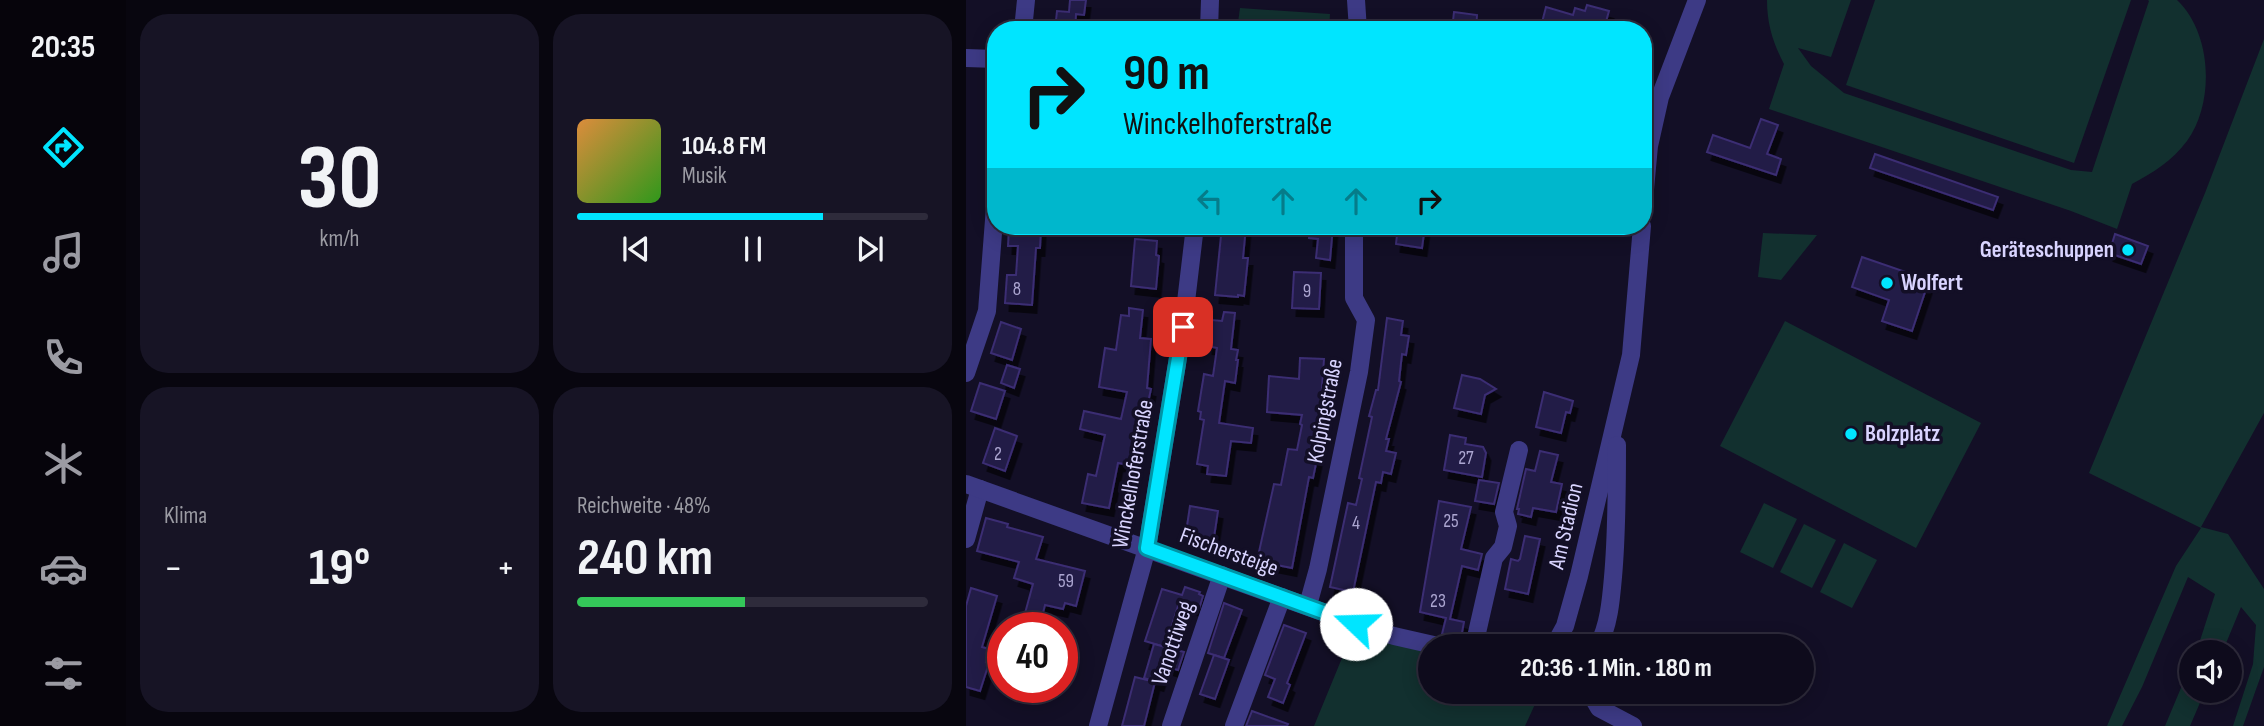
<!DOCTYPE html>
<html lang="de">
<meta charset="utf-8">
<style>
body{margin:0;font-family:"Sofia Sans Condensed",sans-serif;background:#171425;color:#f1f3f6;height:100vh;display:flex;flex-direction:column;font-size:26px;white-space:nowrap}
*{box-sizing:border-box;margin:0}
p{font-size:23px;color:#9b9ba3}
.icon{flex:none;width:38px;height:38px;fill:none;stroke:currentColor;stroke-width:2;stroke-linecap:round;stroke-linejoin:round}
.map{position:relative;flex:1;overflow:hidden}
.side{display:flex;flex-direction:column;gap:14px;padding:14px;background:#08060f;width:840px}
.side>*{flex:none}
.hud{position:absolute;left:21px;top:21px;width:665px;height:214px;border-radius:28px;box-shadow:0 4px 18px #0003,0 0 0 2px #2e2b3b;background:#00e5ff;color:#111;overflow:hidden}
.fabs{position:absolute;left:1213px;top:640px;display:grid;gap:14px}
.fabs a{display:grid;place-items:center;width:63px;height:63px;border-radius:50%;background:#0e0b1c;box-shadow:0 4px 18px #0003,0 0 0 2px #2e2b3b;font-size:35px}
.speed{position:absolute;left:21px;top:612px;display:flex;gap:14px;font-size:35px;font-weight:700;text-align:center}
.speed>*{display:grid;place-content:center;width:91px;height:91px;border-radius:50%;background:#0e0b1c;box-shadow:0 4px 18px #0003,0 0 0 2px #2e2b3b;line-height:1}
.speed .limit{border:10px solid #d22;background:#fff;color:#111}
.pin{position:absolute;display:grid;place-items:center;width:60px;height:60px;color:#fff;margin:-30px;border-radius:14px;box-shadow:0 4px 10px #0006}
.me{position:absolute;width:77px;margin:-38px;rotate:291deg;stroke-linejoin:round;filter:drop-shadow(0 0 5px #0008)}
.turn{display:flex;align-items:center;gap:24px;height:147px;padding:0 21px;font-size:32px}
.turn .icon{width:91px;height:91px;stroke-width:2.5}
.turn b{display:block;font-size:49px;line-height:60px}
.lanes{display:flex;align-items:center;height:66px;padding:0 21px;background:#0003;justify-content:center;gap:35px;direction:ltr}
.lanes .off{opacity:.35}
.big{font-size:52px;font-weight:700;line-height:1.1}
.side .card{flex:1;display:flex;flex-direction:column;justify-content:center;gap:10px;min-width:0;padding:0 24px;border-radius:28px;background:#171425}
.side .dial{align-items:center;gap:0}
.dial b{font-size:91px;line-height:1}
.song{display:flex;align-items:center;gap:21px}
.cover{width:84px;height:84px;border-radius:10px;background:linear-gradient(135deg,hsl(30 70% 55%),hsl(110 70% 35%))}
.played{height:7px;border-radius:4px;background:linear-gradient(90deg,#00e5ff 70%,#2e2b3b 70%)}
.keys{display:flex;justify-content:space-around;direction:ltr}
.heat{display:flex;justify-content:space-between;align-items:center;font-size:38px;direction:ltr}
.charge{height:10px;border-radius:5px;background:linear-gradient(90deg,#34c759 48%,#2e2b3b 0)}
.side .tiles{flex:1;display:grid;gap:14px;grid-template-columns:repeat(2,1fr)}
.trip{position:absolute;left:452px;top:634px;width:396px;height:70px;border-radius:35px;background:#0e0b1c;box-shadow:0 4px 18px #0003,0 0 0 2px #2e2b3b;font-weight:700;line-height:70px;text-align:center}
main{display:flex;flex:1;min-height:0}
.dock{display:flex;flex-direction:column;width:126px;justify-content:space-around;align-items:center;background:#06040b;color:#9b9ba3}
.dock .icon{width:49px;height:49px}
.dock .on{color:#00e5ff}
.dock b{font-size:32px;color:#f1f3f6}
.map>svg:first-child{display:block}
.green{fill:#12302f}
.building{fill:#241b47;stroke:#3b2d73;stroke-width:2;filter:url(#shadow)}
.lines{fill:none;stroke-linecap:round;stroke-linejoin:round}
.minor{stroke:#3d3a85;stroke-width:18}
.tertiary{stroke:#3d3a85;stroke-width:18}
.route-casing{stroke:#0095a6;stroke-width:18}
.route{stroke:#00e5ff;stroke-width:12}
.poi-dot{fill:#00e5ff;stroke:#130f26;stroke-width:2.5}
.labels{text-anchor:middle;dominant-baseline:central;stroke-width:7;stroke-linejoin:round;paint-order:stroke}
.number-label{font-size:19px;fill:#aca6d1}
.poi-label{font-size:23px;font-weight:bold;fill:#d9d4ff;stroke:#130f26;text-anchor:start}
.street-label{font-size:23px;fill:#d9d4ff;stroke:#130f26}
</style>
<main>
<nav class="dock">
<b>20:35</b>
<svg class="icon on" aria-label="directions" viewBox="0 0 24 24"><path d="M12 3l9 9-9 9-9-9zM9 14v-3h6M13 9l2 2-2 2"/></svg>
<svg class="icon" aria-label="music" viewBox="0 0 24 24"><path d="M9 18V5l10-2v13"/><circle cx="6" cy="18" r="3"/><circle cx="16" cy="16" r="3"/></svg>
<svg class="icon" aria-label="phone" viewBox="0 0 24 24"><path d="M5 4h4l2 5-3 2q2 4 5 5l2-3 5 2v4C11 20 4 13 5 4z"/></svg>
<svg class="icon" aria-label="climate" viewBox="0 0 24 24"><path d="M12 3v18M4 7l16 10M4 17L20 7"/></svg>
<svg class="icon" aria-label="car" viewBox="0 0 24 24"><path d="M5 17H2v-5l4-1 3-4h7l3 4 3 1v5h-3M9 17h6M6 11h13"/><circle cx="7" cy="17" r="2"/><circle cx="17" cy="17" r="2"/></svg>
<svg class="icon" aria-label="filters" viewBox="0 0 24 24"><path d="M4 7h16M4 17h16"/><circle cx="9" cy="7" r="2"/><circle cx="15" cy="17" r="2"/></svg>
</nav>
<section class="side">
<div class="tiles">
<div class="card dial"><b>30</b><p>km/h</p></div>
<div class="card">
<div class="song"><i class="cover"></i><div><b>104.8 FM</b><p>Musik</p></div></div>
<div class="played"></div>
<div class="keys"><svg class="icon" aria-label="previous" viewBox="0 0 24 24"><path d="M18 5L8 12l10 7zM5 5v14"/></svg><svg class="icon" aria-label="pause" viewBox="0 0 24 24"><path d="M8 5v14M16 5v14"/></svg><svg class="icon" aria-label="next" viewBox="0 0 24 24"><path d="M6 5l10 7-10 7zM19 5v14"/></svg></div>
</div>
<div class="card"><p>Klima</p>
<div class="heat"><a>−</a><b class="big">19°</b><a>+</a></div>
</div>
<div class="card"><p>Reichweite · 48%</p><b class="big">240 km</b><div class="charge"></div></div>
</div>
</section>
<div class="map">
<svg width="1298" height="726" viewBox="0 0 1298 726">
<defs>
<filter id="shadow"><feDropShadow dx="4.5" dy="8" stdDeviation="0" flood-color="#0009"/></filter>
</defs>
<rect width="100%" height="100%" fill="#130f26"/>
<g class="green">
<path d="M801,0h84l-20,57 -33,-9 13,18 33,27 227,77 21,2 57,-171 -1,-1h29c35,33 38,102 10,141 -15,20 -33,31 -55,43l-15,45 -46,-18 -302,-102 15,-45c-11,-21 -17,-40 -17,-64z"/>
<polygon points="909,0 1165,0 1108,163 880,85"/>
<polygon points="274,8 364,14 363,30 271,30"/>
<polygon points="1298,39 1298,413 1235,527 1262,534 1298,589 1298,667 1277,726 1267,726 1287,664 1290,625 1275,607 1256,653 1230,653 1249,594 1222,577 1176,687 1156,726 1141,726 1210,566 1235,528 1123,473 1239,193"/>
<polygon points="797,233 851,235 815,280 792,277"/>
<polygon points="819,321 1015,423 950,548 754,446"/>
<polygon points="798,503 831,519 807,568 774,552"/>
<polygon points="838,524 870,540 846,588 814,572"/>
<polygon points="878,543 911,560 886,608 854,592"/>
<polygon points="390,624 464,650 464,691 546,691 571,700 559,726 348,726"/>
<polygon points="1225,664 1225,691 1239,691 1224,726 1199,726"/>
</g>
<g class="building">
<polygon points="104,0 120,0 118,15 110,14 109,30 89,30 91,11 103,12"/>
<polygon points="621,5 643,11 639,25 644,26 643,30 574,30 580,7 607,15 609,8 619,11"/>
<polygon points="488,12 511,15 510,30 486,30"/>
<polygon points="795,119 812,125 801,154 815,159 810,175 741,152 747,135 784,148"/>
<polygon points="909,154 1032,197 1027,210 904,168"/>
<polygon points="256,226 280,226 277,258 282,258 278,296 272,295 272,297 249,295"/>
<polygon points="344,226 367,226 364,260 350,258 352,239 343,238"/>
<polygon points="432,226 459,226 456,248 430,244"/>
<polygon points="43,227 75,229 74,248 70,248 66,305 39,303 41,275 50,275 52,246 42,246"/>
<polygon points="1149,234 1182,246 1175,264 1143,253"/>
<polygon points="169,239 191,241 190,255 193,256 190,289 165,286"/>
<polygon points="896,257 963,280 946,331 916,321 923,300 886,287"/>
<polygon points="328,272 355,273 353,309 326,308"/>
<polygon points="163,308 177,310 174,338 185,339 181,388 185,389 169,462 159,460 158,464 152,463 143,508 116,503 122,474 130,476 139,435 114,429 118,411 155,419 161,392 133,387 139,348 150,350 155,315 163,316"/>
<polygon points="258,312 269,313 265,349 272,350 270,360 272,360 269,383 259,381 253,423 287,428 285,443 265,441 260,476 241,474 242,466 231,464 238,420 234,419 235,412 232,411 238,374 247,376 251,348 242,346 246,320 256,321"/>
<polygon points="421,318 437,321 435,335 443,336 440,355 436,354 433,381 435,382 420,439 423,439 420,451 430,453 425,474 417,472 415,483 410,482 387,592 364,587 382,503 390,505 396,479 393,478 406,417 403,416 410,390 412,390"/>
<polygon points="35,322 55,329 46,360 25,353"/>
<polygon points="334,358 358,359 354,415 360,416 347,478 343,477 326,568 291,561 308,484 315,485 322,449 331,450 336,425 334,424 336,415 301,412 303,376 333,379"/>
<polygon points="41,365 54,369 48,388 35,383"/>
<polygon points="496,375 514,379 530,389 519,395 515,414 488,408"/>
<polygon points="14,383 39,391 30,419 5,411"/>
<polygon points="578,392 607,401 604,413 600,412 595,433 570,427"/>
<polygon points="29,428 51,436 39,471 17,463"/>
<polygon points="484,435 500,438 499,444 517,447 520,453 516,477 478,470"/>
<polygon points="574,451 592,455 585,482 596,484 590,512 567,508 565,517 552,514 553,509 551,509 560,469 569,471"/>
<polygon points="513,480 533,483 528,504 509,501"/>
<polygon points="473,501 505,507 495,549 516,554 512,570 496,566 484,619 498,622 495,638 476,634 480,618 454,612"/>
<polygon points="224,506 252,511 247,544 219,539"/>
<polygon points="20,518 42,524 41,527 77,537 70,559 119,571 110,606 99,603 97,609 79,605 73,628 55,628 67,584 48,578 53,562 11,551"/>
<polygon points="559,536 574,539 562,594 539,589 545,559 552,561 554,559"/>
<polygon points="219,587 234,592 233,594 237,596 233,609 213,603 199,647 179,641 196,589 216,595"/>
<polygon points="5,588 31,596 16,647 23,649 20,662 23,663 14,691 0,687 0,606"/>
<polygon points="258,603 276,610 258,658 242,653"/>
<polygon points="318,625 340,633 321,683 324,685 317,703 302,697 309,679 299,675"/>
<polygon points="188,644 218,652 212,670 199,666 193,683 178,678"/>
<polygon points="248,655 263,660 249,699 234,694"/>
<polygon points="169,677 189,682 178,726 156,726"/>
<polygon points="286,711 322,724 321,726 280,726"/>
</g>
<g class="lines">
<g class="minor">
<polyline points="390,0 392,30"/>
<polyline points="57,30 60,0"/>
<polyline points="243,30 244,0"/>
<polyline points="0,58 30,59"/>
<polyline points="0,373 21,311 30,194"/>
<polyline points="0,539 14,489"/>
<polyline points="181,548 217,327 229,226"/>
<polyline points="342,605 352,569 393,372 400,320 388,298 388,226"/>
<polyline points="508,646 528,558 537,547 542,526 538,512 553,450"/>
<polyline points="623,691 633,708 667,726"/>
<polyline points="205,726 256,575"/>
<polyline points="268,726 316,597"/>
</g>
<g class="tertiary">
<polyline points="677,211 683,146 694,97 731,0"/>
<polyline points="0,484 390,624 428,636 472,646"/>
<polyline points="588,646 599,626 613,576 665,355 676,226"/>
<path d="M632,646c11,-21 13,-46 15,-69 4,-44 4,-88 4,-132"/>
<polyline points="132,726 181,548"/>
</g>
</g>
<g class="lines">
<g class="route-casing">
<polyline id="route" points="217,327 181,548 390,624"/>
</g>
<use href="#route" class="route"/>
</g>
<g class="poi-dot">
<circle cx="1162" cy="250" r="7"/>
<circle cx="921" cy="283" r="7"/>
<circle cx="885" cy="434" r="7"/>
</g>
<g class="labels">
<g class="number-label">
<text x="51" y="289">8</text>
<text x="341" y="291">9</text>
<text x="32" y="454">2</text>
<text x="500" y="458">27</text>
<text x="485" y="521">25</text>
<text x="390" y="523">4</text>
<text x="100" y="581">59</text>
<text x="472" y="601">23</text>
</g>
<g class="poi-label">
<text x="1148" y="250" text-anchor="end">Geräteschuppen</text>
<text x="935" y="283">Wolfert</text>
<text x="899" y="434">Bolzplatz</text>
</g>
<g class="street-label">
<text transform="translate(359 411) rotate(-79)">Kolpingstraße</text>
<text transform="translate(167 474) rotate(-80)">Winckelhoferstraße</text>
<text transform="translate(600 526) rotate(-77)">Am Stadion</text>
<text transform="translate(263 552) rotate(20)">Fischersteige</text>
<text transform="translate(207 643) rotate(-71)">Vanottiweg</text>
</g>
</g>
</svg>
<div class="fabs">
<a><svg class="icon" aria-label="sound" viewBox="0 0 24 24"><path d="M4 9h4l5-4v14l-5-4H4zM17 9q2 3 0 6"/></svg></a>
</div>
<div class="speed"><div class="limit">40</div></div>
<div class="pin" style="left:217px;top:327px;background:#d93025"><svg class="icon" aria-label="arrive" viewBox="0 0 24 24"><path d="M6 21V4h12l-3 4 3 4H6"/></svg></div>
<svg class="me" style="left:390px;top:624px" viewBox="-20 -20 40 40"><circle r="19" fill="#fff"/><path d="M0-13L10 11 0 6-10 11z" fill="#00e5ff"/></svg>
<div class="trip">20:36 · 1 Min. · 180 m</div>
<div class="hud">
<div class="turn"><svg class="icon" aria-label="right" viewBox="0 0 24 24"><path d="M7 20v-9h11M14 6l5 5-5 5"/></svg><div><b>90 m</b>Winckelhoferstraße</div></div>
<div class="lanes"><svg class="icon off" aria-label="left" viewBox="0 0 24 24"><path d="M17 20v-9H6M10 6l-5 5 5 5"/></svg><svg class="icon off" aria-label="ahead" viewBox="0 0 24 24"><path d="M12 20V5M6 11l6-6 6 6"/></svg><svg class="icon off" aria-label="ahead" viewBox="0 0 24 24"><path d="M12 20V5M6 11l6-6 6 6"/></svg><svg class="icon" aria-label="right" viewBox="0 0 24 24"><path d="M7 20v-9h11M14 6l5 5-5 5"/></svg></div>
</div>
</div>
</main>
